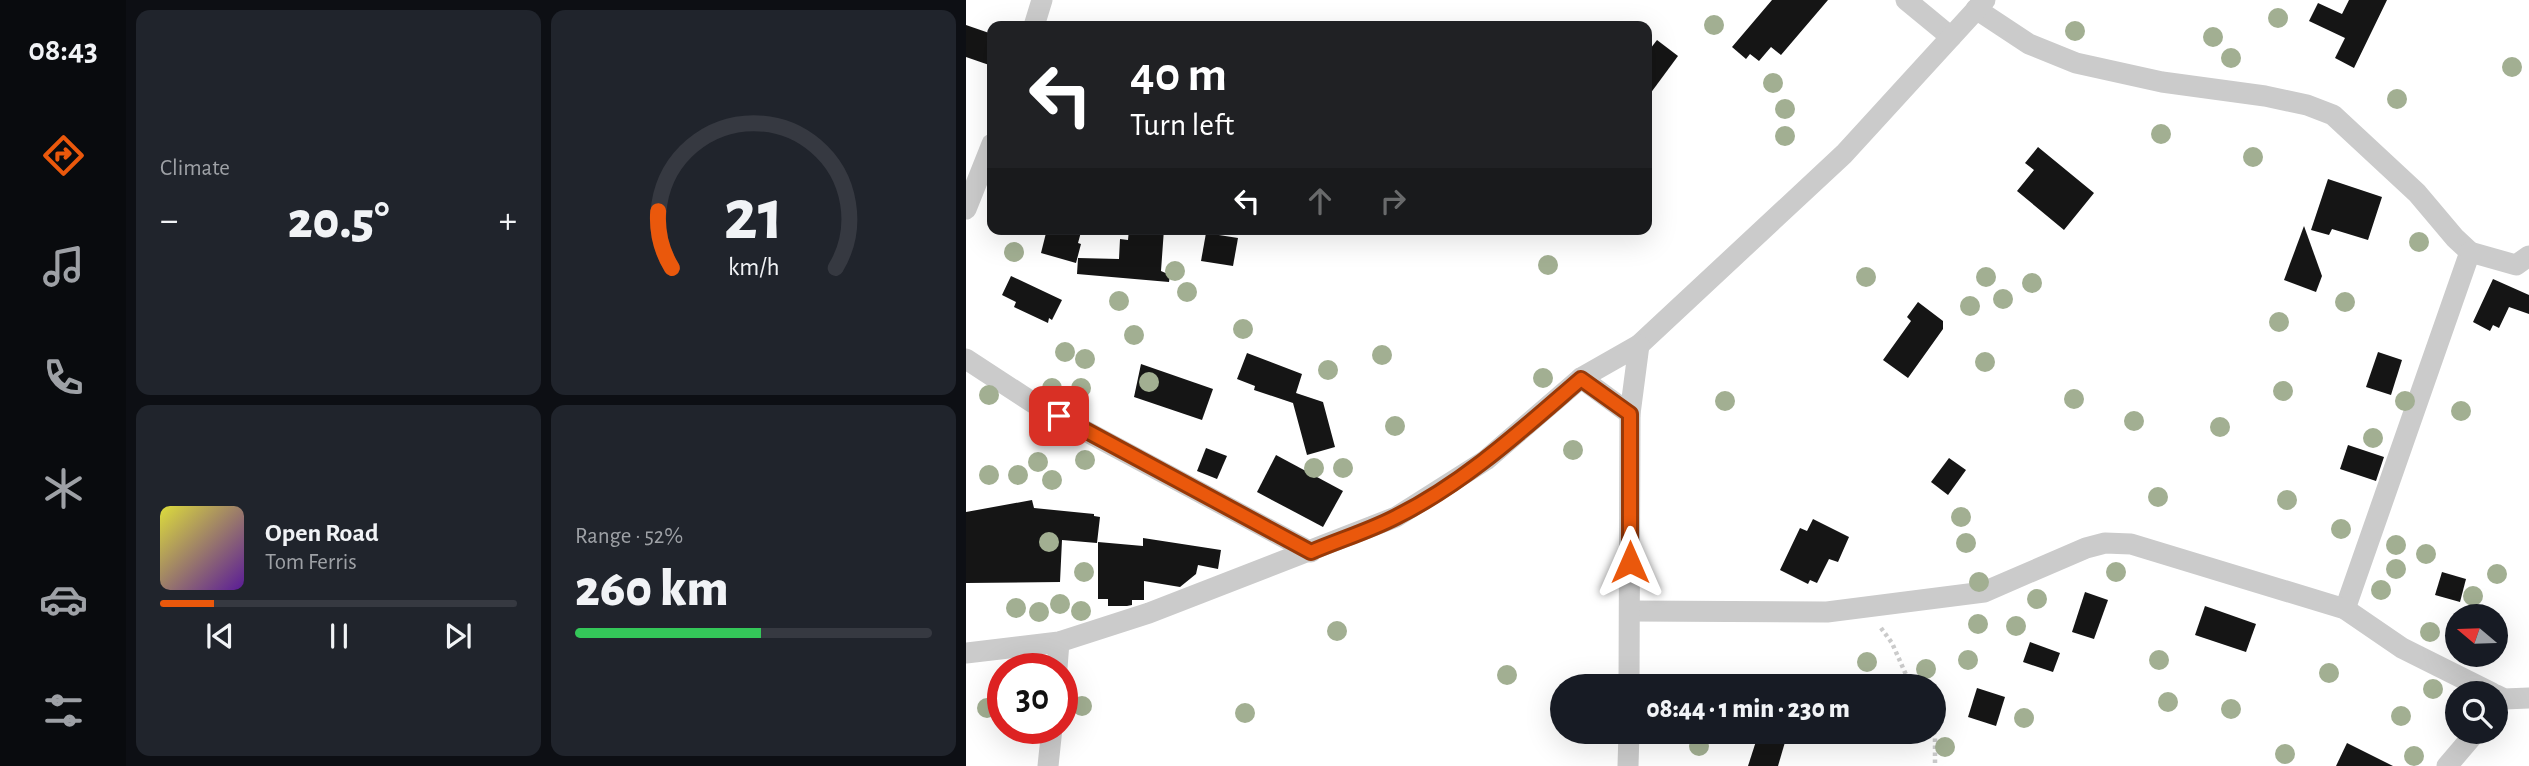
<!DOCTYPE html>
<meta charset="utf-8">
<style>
body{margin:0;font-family:"Alegreya Sans",sans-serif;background:#20242c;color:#f1f3f6;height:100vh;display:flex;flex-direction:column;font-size:26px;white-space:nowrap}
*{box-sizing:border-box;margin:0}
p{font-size:23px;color:#9ea1a6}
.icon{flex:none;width:38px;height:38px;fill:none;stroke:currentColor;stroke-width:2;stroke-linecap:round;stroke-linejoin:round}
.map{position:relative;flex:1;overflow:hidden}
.panel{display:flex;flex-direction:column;gap:10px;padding:10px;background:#0d0f14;width:840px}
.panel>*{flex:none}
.guide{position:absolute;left:21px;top:21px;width:665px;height:214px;border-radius:14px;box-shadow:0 7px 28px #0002;background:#202124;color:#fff;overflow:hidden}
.needle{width:46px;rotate:289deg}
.tools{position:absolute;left:1479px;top:604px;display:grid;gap:14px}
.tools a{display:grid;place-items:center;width:63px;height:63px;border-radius:50%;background:#171b24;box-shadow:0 7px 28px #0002;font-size:35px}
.speed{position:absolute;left:21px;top:653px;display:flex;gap:14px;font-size:35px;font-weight:700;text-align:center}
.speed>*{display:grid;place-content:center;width:91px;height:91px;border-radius:50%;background:#171b24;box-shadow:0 7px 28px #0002;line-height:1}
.speed .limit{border:10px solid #d22;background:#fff;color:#111}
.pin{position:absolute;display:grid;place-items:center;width:60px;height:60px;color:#fff;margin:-30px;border-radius:14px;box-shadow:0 4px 10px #0006}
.me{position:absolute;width:77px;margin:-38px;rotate:0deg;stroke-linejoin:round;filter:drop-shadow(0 0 5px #0008)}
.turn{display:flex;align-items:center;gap:24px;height:147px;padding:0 28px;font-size:32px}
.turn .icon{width:91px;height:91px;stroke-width:2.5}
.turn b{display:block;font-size:49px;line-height:60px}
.lanes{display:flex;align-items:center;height:66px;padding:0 28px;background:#0003;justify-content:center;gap:35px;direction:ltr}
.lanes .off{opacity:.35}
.big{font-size:52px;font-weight:800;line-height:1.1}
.panel .widget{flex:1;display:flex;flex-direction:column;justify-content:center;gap:10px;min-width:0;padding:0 24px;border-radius:14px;background:#20242c}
.panel .dial{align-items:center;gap:0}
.dial svg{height:182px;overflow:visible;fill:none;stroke:#363941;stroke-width:7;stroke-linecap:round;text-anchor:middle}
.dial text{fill:#f1f3f6;stroke:none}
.song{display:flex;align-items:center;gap:21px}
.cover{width:84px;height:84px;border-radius:10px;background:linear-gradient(135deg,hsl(60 70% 55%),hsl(270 70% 35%))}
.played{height:7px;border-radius:4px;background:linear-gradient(90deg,#ea580c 15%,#363941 15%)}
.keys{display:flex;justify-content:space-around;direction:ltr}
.heat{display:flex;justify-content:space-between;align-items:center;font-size:38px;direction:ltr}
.charge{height:10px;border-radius:5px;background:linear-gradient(90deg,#34c759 52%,#363941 0)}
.panel .tiles{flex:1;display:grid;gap:10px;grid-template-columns:repeat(2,1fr)}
.trip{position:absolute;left:584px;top:674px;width:396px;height:70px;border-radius:35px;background:#171b24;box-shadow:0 7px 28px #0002;font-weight:800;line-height:70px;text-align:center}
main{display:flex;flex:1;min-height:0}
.dock{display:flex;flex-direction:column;width:126px;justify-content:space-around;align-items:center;background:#090b0e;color:#9ea1a6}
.dock .icon{width:49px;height:49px}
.dock .current{color:#ea580c}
.dock b{font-size:32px;color:#f1f3f6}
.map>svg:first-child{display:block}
.building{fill:#151515}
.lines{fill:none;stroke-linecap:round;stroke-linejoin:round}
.path{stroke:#cbcbcb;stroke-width:4.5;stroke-dasharray:3.5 3.5;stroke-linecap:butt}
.street{stroke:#cbcbcb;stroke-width:21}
.tree{fill:#a2af92}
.route-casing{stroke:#983908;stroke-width:18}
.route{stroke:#ea580c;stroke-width:12}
</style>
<main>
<nav class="dock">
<b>08:43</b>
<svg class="icon current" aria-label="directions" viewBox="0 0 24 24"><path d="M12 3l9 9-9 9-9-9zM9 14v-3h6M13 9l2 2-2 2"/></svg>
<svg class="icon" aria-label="music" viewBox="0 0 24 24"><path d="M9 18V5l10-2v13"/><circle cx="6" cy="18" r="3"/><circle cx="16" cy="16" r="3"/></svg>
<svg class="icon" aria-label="phone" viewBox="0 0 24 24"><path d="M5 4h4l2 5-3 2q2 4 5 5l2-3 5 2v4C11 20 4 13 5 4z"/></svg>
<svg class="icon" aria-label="climate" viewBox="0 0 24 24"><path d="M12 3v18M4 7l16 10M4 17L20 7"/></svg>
<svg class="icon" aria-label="car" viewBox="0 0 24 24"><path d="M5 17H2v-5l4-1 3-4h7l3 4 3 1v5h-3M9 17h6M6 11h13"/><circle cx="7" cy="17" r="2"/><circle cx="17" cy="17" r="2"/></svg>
<svg class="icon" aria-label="filters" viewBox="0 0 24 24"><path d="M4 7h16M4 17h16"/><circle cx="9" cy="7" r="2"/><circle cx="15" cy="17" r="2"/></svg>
</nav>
<section class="panel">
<div class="tiles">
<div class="widget"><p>Climate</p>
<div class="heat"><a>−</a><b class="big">20.5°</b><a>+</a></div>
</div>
<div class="widget dial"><svg viewBox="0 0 100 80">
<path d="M14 69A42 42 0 1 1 86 69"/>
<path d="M14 69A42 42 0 0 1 8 44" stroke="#ea580c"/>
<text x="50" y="56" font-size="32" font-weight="700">21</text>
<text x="50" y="72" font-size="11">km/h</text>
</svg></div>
<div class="widget">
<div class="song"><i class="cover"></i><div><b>Open Road</b><p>Tom Ferris</p></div></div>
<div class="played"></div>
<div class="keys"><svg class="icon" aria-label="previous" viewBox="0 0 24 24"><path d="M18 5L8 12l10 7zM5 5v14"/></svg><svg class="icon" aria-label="pause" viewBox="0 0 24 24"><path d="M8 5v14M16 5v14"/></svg><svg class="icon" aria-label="next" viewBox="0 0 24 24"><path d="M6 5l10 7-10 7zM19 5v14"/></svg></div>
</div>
<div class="widget"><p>Range · 52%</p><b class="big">260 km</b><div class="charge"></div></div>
</div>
</section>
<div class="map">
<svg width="1563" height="766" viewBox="0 0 1563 766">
<rect width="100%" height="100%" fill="#fff"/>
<g class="building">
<polygon points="806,0 862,0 815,55 805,47 793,61 784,54 780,59 766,47"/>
<polygon points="1383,0 1421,0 1388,68 1369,58 1379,38 1343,21 1352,3 1376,14"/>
<polygon points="0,25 26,34 26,66 0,57"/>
<polygon points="691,40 712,56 681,98 681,53"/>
<polygon points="1072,147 1128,193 1098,230 1051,191 1068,170 1059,163"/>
<polygon points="1362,179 1416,197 1402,240 1366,229 1363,235 1345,230"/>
<polygon points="1338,226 1356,276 1350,292 1318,280"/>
<polygon points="81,229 104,229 115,232 112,243 115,244 110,263 75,253"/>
<polygon points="163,229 198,229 195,271 204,275 203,282 111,274 112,258 153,259 154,239 162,240"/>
<polygon points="240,233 272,238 267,266 235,261"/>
<polygon points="45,276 96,300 86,320 83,318 82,323 48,307 50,302 36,295"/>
<polygon points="1527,279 1563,295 1563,314 1543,307 1533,328 1527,325 1524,331 1507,322"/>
<polygon points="952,302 977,321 977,329 942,378 917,360 945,321 941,317"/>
<polygon points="1412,352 1436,360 1425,395 1400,387"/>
<polygon points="281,353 336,374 330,393 357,402 369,447 341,455 327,403 288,390 289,386 271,379"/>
<polygon points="175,364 247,389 236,420 168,397"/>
<polygon points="1382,445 1418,457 1410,481 1374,469"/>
<polygon points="240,448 261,456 251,479 231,471"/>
<polygon points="310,455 377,491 357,527 291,492"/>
<polygon points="983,458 1000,470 982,495 965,482"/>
<polygon points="66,500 68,508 128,514 128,516 134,517 131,543 96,540 94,582 0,583 0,512"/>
<polygon points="847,519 883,537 872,562 863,559 851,583 844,580 842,584 814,570 834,528 841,531"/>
<polygon points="177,538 255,550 252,569 232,565 230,574 214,587 178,581 178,600 166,600 166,605 161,606 142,606 142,599 132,599 132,542 177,546"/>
<polygon points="1476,572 1500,579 1494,602 1469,595"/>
<polygon points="1119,592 1142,600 1128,639 1106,632"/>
<polygon points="1239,606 1290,624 1280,652 1229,635"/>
<polygon points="1064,642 1094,653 1087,672 1057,662"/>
<polygon points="1011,688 1039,697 1030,726 1002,717"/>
<polygon points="793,732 822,732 812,766 782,766"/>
<polygon points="1381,743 1427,766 1370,766"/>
</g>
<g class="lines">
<g class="path">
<polyline points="915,628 926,643 945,686"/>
<polyline points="967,732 969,735 969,766"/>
</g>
<g class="street">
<polyline points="940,0 985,37"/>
<polyline points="1010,9 1063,44 1110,63 1196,82 1299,96 1341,105 1367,115 1451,193 1489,238 1504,252 1379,609"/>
<polyline points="68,26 76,0"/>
<polyline points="0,209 26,144"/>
<polyline points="1504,252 1550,265 1563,256"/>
<polyline points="673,345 878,154 1019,0"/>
<polyline points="0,359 69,404 345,552"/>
<polyline points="615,378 664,414"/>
<polyline points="664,611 861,612 1018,592 1120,548 1139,543 1165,544 1379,609 1436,648 1526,693"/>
<polyline points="0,653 93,642 183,613 430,517 520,460 615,378 673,345 664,414 663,686"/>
<polyline points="91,668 93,642"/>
<polyline points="1530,695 1538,699 1563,698"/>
<polyline points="82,766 86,728"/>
<polyline points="662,766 663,732"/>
<polyline points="1481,766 1510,732"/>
</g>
</g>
<g class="tree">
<circle cx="1312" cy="18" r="10"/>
<circle cx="748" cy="25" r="10"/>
<circle cx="1109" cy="31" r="10"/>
<circle cx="1247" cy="37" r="10"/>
<circle cx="1265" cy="58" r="10"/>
<circle cx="1546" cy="67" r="10"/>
<circle cx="807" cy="83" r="10"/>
<circle cx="1431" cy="99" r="10"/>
<circle cx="819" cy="109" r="10"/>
<circle cx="1195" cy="134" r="10"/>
<circle cx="819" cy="136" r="10"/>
<circle cx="1287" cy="157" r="10"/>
<circle cx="1453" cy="242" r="10"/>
<circle cx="48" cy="252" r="10"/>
<circle cx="582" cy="265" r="10"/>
<circle cx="209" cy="271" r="10"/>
<circle cx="900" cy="277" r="10"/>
<circle cx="1020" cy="277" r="10"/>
<circle cx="1066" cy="283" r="10"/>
<circle cx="221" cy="292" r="10"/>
<circle cx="1037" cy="299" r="10"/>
<circle cx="153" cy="301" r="10"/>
<circle cx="1379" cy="302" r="10"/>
<circle cx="1004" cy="306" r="10"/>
<circle cx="1313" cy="322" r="10"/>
<circle cx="277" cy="329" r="10"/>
<circle cx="168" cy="335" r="10"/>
<circle cx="99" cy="352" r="10"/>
<circle cx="416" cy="355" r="10"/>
<circle cx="119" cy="359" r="10"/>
<circle cx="1019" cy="362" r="10"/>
<circle cx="362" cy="370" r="10"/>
<circle cx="577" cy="378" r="10"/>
<circle cx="183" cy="382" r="10"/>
<circle cx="86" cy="388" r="10"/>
<circle cx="115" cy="388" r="10"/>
<circle cx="1317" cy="391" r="10"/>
<circle cx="23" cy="395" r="10"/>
<circle cx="1108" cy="399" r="10"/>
<circle cx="759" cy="401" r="10"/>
<circle cx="1439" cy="401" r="10"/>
<circle cx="1495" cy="411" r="10"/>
<circle cx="1168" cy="421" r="10"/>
<circle cx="429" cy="426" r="10"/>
<circle cx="1254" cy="427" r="10"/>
<circle cx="1407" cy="438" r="10"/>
<circle cx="607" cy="450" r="10"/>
<circle cx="119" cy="460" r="10"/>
<circle cx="72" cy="462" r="10"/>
<circle cx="348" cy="468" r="10"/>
<circle cx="377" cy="468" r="10"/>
<circle cx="23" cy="475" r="10"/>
<circle cx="52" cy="475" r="10"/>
<circle cx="86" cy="480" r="10"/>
<circle cx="1192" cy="497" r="10"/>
<circle cx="1321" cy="500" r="10"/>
<circle cx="995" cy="517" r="10"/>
<circle cx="1375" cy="529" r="10"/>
<circle cx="83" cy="542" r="10"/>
<circle cx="1000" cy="543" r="10"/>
<circle cx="1430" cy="545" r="10"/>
<circle cx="1460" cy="554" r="10"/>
<circle cx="1430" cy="569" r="10"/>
<circle cx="118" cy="572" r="10"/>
<circle cx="1150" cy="572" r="10"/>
<circle cx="1531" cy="574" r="10"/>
<circle cx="1013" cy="582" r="10"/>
<circle cx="1415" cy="590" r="10"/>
<circle cx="1507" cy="596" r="10"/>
<circle cx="1071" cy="599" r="10"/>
<circle cx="94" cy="604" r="10"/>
<circle cx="50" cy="608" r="10"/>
<circle cx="115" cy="611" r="10"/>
<circle cx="73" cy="612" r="10"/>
<circle cx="1012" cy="624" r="10"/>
<circle cx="1050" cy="626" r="10"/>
<circle cx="371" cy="631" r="10"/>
<circle cx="1464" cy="632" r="10"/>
<circle cx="1002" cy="660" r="10"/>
<circle cx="1193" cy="660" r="10"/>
<circle cx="901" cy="662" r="10"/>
<circle cx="960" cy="669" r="10"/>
<circle cx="1363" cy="673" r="10"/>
<circle cx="541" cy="675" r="10"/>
<circle cx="1467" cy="689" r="10"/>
<circle cx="1202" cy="702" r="10"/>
<circle cx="116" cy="706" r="10"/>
<circle cx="21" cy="708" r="10"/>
<circle cx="1265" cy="709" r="10"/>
<circle cx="279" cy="713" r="10"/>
<circle cx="1435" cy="716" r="10"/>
<circle cx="1058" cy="718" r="10"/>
<circle cx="733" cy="746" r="10"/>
<circle cx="979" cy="747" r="10"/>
<circle cx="1319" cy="754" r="10"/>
<circle cx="1448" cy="756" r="10"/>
</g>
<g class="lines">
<g class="route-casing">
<path id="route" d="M93,416l252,136c28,-12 58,-21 85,-35 70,-35 127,-88 185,-138l49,35v148"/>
</g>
<use href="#route" class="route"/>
</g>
</svg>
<div class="tools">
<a><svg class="needle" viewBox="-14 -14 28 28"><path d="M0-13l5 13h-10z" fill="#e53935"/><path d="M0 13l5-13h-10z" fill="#9ea1a6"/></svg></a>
<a><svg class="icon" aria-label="search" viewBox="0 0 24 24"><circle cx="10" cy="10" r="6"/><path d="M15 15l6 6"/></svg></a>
</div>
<div class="speed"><div class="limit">30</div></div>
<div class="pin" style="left:93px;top:416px;background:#d93025"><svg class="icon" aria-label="arrive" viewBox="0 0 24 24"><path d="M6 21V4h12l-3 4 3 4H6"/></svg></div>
<svg class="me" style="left:664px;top:562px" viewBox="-20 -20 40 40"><path d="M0-17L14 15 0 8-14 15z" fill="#ea580c" stroke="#fff" stroke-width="4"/></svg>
<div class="trip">08:44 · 1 min · 230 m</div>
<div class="guide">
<div class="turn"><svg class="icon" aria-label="left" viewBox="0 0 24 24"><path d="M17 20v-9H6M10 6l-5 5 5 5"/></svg><div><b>40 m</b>Turn left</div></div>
<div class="lanes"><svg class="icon" aria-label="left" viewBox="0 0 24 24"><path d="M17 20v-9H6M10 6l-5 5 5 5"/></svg><svg class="icon off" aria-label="ahead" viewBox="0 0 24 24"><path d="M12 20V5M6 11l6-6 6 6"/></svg><svg class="icon off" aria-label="right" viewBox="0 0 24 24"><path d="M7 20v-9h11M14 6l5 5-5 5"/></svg></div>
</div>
</div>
</main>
